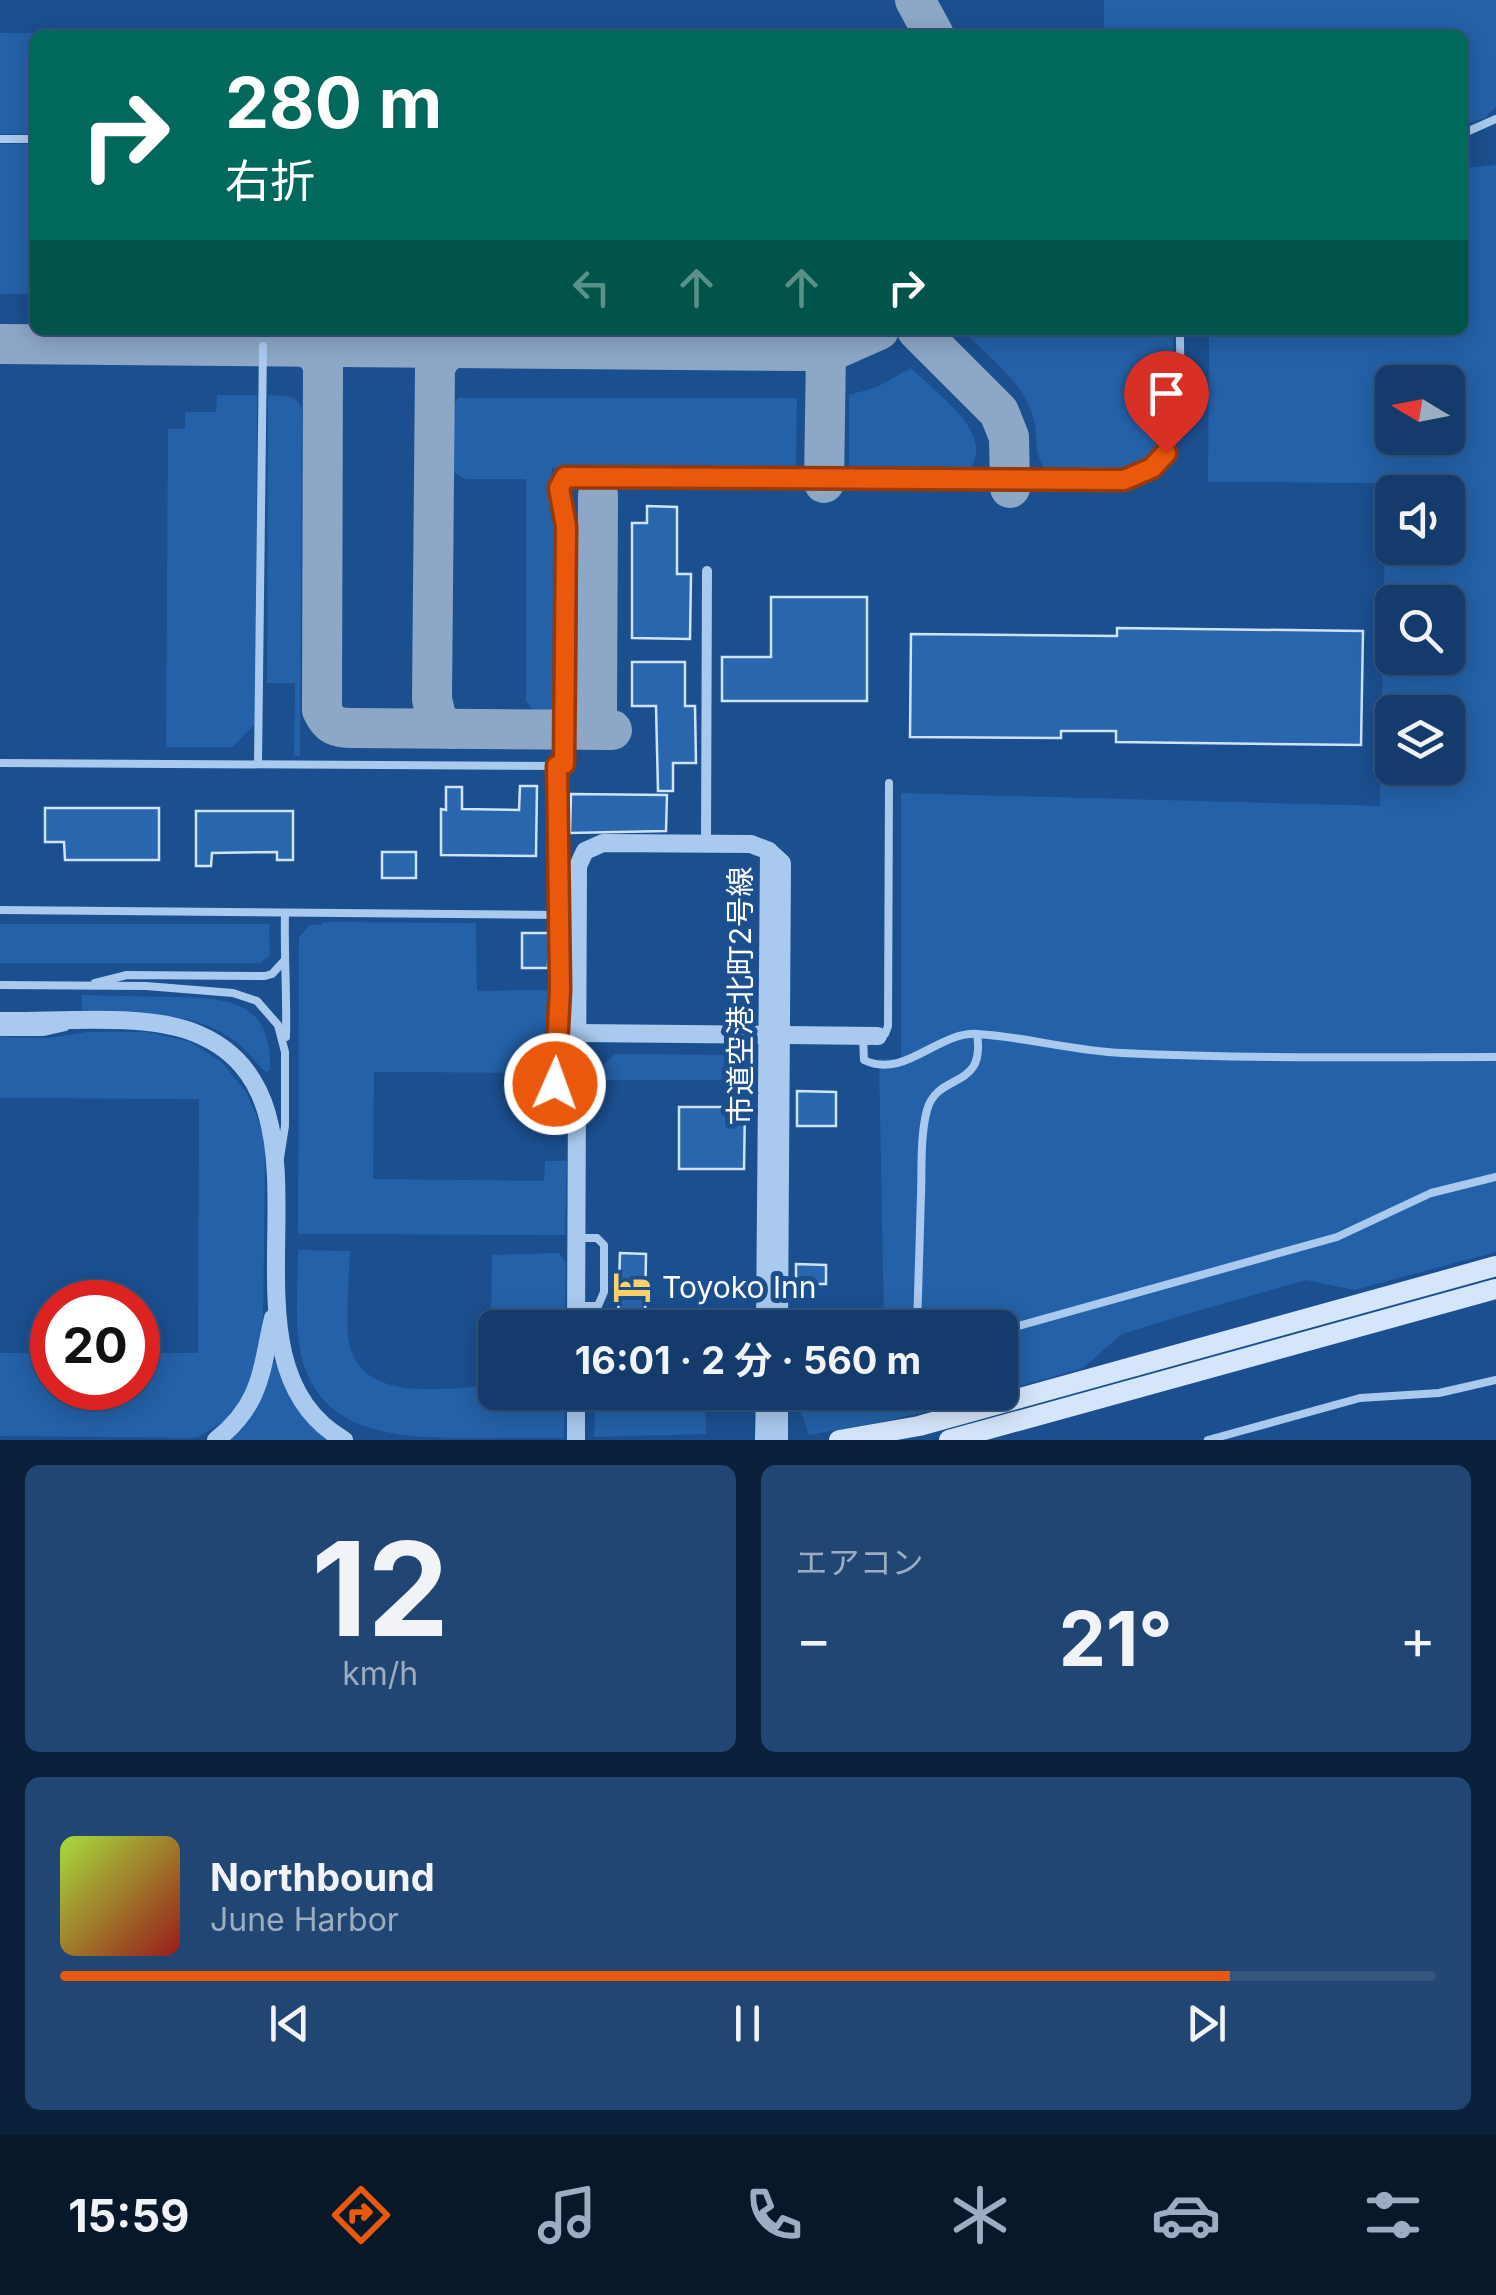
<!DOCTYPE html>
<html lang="ja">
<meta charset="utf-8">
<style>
body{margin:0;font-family:Inter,"Noto Sans JP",sans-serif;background:#214673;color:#f1f3f6;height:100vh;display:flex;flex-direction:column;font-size:38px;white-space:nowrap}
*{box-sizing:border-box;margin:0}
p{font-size:32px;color:#9dadc1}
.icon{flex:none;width:55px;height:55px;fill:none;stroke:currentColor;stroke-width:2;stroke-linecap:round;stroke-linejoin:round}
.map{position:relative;height:1440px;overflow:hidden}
.drawer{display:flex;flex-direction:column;gap:25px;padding:25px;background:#0b203b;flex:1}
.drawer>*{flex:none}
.hud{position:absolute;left:30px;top:30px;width:1438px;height:305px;border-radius:15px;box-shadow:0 5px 25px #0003,0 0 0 2px #33557e;background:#00695c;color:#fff;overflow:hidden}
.needle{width:65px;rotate:280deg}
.controls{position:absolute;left:1375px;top:365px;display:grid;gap:20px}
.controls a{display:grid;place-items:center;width:90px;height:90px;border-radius:15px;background:#143b6b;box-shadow:0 5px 25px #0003,0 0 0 2px #33557e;font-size:50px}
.speed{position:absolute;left:30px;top:1280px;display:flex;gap:20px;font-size:50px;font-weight:700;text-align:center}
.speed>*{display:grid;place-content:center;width:130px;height:130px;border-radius:50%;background:#143b6b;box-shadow:0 5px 25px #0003,0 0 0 2px #33557e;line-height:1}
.speed .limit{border:15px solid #d22;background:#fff;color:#111}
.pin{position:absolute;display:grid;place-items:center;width:85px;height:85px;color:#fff;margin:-102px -42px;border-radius:50% 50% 50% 0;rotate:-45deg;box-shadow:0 0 10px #0007}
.pin .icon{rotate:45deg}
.me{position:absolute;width:110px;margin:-55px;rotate:2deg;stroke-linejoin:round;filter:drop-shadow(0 0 8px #0008)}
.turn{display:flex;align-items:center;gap:35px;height:210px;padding:0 30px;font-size:45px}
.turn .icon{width:130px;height:130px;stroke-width:2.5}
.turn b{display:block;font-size:70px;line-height:85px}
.lanes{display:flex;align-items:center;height:95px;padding:0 30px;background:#0003;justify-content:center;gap:50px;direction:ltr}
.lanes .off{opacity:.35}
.big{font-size:75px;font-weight:700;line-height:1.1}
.drawer .tile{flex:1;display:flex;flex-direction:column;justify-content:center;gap:15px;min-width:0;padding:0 35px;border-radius:15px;background:#214673}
.drawer .dial{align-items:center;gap:0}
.dial b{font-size:130px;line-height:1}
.song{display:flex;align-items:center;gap:30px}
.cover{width:120px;height:120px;border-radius:15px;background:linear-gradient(135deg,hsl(80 70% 55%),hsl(0 70% 35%))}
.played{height:10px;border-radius:5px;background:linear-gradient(90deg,#ea580c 85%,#33557e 85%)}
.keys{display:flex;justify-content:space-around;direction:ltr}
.heat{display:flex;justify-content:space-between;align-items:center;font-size:55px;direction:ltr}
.drawer .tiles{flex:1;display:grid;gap:25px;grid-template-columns:1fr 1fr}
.tile:last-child{grid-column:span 2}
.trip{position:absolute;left:478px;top:1310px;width:540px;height:100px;border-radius:15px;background:#143b6b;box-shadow:0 5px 25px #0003,0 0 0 2px #33557e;font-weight:700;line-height:100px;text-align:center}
.dock{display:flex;height:160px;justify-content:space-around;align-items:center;background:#08182b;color:#9dadc1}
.dock .icon{width:70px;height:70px}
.dock .on{color:#ea580c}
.dock b{font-size:45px;color:#f1f3f6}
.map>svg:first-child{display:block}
.green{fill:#2461a8;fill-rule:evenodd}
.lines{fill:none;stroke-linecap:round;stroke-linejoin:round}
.taxiway{stroke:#8da7c7;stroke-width:40}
.building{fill:#2a66ad;stroke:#cfe3fa;stroke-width:2.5}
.service{stroke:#a9c9ee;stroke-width:8}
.minor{stroke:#a9c9ee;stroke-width:10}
.tertiary{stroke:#a9c9ee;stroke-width:18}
.secondary{stroke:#d6e6fa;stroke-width:20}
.route-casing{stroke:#983908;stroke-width:25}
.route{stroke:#ea580c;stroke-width:18}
.labels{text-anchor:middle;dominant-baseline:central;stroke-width:10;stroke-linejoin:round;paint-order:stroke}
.street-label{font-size:30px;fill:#fff;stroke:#1b4f8f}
.poi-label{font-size:30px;fill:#fff;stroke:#1b4f8f;text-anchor:start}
</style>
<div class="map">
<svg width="1496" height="1440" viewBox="0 0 1496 1440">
<rect width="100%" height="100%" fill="#1b4f8f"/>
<g class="green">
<polygon points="1104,0 1496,0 1496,107 1485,118 1463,125 1462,35 1104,35"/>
<polygon points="0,33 811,35 823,35 35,35 35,134 0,134"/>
<rect x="0" y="144" width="35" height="150"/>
<path d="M1496,165v1087l-142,38 -48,-10 -109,31 -75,23 -39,34 -83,24v-42l7,-4 -7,1v-19l-116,-1 -5,-268h22v-266l479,13 6,-323 -178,-1 1,-152h253l1,-162zM1392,382h56v56h-56zM1392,492h56v56h-56zM1392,602h56v56h-56zM1392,712h56v56h-56z"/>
<path d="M962,330h211c0,49 16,126 -47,142 -23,5 -48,3 -71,3 -25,-10 -15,-40 -23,-62 -11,-33 -45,-58 -70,-83z"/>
<path d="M911,368c24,25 88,66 57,104h-119v-77l28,-8z"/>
<polygon points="217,395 257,395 256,723 233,747 166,747 168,429 185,429 185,412 216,412"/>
<path d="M268,395c14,1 28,-1 34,13l-2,348h-6l1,-73h-28z"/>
<polygon points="458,398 797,398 796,470 552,468 551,505 560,527 560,714 536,713 526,701 526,479 465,479 452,471 451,408"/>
<polygon points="323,922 476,923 477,991 554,990 548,1007 545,1073 374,1072 373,1179 544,1181 545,1161 567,1161 565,1235 298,1234 299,937 310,925 322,925"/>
<polygon points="0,924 269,924 270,955 260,963 0,963"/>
<path d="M82,995c29,1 58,1 87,2 57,1 103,1 101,73l-4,2c-10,-9 -18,-20 -28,-29 -44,-35 -103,-27 -156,-33z"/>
<polygon points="87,1032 147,1032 188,1041 221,1061 246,1092 254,1109 264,1135 265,1163 263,1331 256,1382 231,1417 197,1438 0,1436 0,1353 52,1353 52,1388 138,1388 138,1353 198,1353 199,1099 0,1098 0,1037 47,1038"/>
<polygon points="615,1054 733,1055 755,1073 755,1080 595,1080 595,1073"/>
<path d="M298,1250l52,1c-1,28 -4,58 -2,85 8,69 94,52 142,50l2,-131 67,-2 7,11 -1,63 -70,1v64l70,1 -1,45c-31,0 -61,0 -92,0 -70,0 -155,-1 -172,-88 -6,-32 -2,-67 -2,-100z"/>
<polygon points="276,1361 301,1413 332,1440 225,1440 272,1363"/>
<polygon points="811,1392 1000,1392 892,1420 809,1435 795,1394"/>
<polygon points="705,1403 706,1434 594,1437 595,1406"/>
</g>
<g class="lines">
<g class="taxiway">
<polyline points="915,0 934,35"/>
<polyline points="917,330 999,412 1009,437 1010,488"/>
<polyline points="0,344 805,351 836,349 879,330"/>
<path d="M305,347l11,6 7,12 -1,345c7,16 15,18 31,18l259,2"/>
<polyline points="824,483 826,350"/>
<polyline points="451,729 437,721 432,699 435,368 441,356 451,349"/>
<polyline points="586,729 597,714 598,495"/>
</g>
</g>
<g class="building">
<polygon points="647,506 677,507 677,574 691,574 690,639 632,638 632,523 647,523"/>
<polygon points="771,597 867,597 867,701 722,701 722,657 771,657"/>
<polygon points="1117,628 1363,631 1361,745 1116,742 1116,731 1061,731 1061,738 910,737 911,634 1117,636"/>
<polygon points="632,662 685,662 685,706 695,706 696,763 673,763 673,791 658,791 656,706 632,706"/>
<polygon points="520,786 537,786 536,856 441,855 441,809 446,810 446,787 462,787 462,809 519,810"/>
<polygon points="571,794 667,795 666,831 570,833"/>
<polygon points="45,808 159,808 159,860 65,860 64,842 45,842"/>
<polygon points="196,811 293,811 293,860 277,860 277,852 212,853 211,866 196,866"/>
<rect x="382" y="852" width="34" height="26"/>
<polygon points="522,933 549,933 548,968 522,968"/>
<polygon points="797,1091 836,1092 836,1126 797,1126"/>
<polygon points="679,1107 745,1107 744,1169 679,1169"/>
<polygon points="620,1253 646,1254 645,1321 618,1321"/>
<polygon points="796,1264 826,1265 826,1284 796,1284"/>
</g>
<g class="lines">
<g class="service">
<polyline points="1462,134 1496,119"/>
<polyline points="0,139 35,139"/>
<polyline points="0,763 557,766 557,915 0,910"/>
<polyline points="258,763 263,346"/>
<path d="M557,766l7,-2 2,-238 -7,-23v-15l6,-11 559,3c69,-18 55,-94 56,-150"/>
<path d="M285,913c-1,42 2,82 1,124"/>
<polyline points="95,983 127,975 265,976 272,974 284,961"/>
<polyline points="0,985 146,986 233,993 257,1001 278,1025 285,1052 285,1126 280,1158"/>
<polyline points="0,1032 43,1032 65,1027"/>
<path d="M863,1036l1,24c41,20 73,-29 114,-26 48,3 96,17 144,19 124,6 250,4 374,4"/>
<polyline points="878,1036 885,1034 888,1026 889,783"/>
<polyline points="520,1084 555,1084 560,990 557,915"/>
<polyline points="576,1306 598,1306 604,1292 604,1245 597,1238 576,1238"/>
<path d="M917,1328c1,-45 3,-89 4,-133 1,-27 -1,-58 6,-85 11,-39 59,-19 50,-76"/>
<polyline points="1000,1331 1337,1237 1431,1193 1496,1177"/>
<polyline points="1208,1440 1360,1398 1439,1393 1496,1380"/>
</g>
<polyline class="minor" points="706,843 707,571"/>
<g class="tertiary">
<path d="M0,1021c55,1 140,-8 190,10 171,62 8,326 154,409"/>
<polyline points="578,1033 878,1036"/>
<polyline points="576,1328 578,866 585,851 603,843 751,844 769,851 782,863 779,1328"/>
<polyline points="765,1328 769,851"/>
<path d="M216,1440c46,-36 45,-70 57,-122"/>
<polyline points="576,1440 576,1392"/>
<polyline points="764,1440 765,1392"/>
<polyline points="779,1440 779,1392"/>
</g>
<g class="secondary">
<polyline points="839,1440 919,1426 1496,1266"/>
<polyline points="949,1440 1496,1289"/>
</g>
</g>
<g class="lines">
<g class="route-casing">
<polyline id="route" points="555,1084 560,990 557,766 564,764 566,526 559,488 565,477 1124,480 1152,468 1166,453"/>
</g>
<use href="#route" class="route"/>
</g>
<defs>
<g id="hotel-bare" transform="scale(3)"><path d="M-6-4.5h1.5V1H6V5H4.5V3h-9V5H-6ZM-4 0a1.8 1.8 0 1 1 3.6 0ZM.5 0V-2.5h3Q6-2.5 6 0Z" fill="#ffd166" stroke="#1b4f8f" stroke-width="2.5" paint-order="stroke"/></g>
</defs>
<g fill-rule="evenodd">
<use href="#hotel-bare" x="632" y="1287"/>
</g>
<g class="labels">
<g class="street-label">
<text transform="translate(740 996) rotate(-90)">市道空港北町2号線</text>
</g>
<g class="poi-label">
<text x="662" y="1287">Toyoko Inn</text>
</g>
</g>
</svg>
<div class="controls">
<a><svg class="needle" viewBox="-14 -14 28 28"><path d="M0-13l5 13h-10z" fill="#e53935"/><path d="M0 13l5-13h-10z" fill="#9dadc1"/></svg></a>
<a><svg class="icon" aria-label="sound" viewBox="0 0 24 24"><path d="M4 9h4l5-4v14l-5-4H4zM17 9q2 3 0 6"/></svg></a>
<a><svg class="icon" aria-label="search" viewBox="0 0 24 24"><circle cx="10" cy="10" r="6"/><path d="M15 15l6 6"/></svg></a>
<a><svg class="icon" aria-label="layers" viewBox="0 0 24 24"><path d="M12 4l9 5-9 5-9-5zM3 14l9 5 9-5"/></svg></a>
</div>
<div class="speed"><div class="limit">20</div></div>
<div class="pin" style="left:1166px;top:453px;background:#d93025"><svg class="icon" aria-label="arrive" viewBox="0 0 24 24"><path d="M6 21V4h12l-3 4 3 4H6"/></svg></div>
<svg class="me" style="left:555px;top:1084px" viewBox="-20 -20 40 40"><circle r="17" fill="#ea580c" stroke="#fff" stroke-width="3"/><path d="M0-11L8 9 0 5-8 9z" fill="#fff"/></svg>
<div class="trip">16:01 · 2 分 · 560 m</div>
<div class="hud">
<div class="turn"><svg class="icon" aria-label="right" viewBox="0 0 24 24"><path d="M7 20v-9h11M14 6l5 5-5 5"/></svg><div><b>280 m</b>右折</div></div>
<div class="lanes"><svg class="icon off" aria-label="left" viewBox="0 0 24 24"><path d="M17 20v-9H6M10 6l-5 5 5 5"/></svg><svg class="icon off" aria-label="ahead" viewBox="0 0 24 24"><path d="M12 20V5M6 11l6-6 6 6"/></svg><svg class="icon off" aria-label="ahead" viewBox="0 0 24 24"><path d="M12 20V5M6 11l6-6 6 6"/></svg><svg class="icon" aria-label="right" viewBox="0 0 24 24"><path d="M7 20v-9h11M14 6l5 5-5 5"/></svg></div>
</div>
</div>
<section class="drawer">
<div class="tiles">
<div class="tile dial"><b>12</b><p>km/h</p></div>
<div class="tile"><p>エアコン</p>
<div class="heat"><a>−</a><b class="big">21°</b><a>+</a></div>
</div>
<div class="tile">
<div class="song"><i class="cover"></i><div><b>Northbound</b><p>June Harbor</p></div></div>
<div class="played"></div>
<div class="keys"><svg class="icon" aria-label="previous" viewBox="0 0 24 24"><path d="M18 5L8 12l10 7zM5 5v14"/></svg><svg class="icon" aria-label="pause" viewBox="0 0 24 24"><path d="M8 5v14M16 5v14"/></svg><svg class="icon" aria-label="next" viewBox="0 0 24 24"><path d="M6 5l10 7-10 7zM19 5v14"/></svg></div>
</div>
</div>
</section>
<nav class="dock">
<b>15:59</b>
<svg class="icon on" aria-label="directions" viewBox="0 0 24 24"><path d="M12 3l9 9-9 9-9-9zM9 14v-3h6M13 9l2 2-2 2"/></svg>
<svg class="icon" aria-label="music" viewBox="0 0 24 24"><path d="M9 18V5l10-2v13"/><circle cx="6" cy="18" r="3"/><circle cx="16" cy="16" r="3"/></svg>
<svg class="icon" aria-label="phone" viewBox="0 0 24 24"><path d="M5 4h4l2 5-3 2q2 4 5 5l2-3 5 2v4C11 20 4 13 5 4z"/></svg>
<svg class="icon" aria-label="climate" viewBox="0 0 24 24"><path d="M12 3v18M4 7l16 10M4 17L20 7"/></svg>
<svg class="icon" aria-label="car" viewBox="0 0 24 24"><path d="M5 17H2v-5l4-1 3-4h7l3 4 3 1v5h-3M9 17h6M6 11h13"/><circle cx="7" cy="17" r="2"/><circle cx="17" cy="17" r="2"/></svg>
<svg class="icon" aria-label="filters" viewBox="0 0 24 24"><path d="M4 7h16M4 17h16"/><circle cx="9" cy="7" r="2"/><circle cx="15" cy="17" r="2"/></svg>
</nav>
